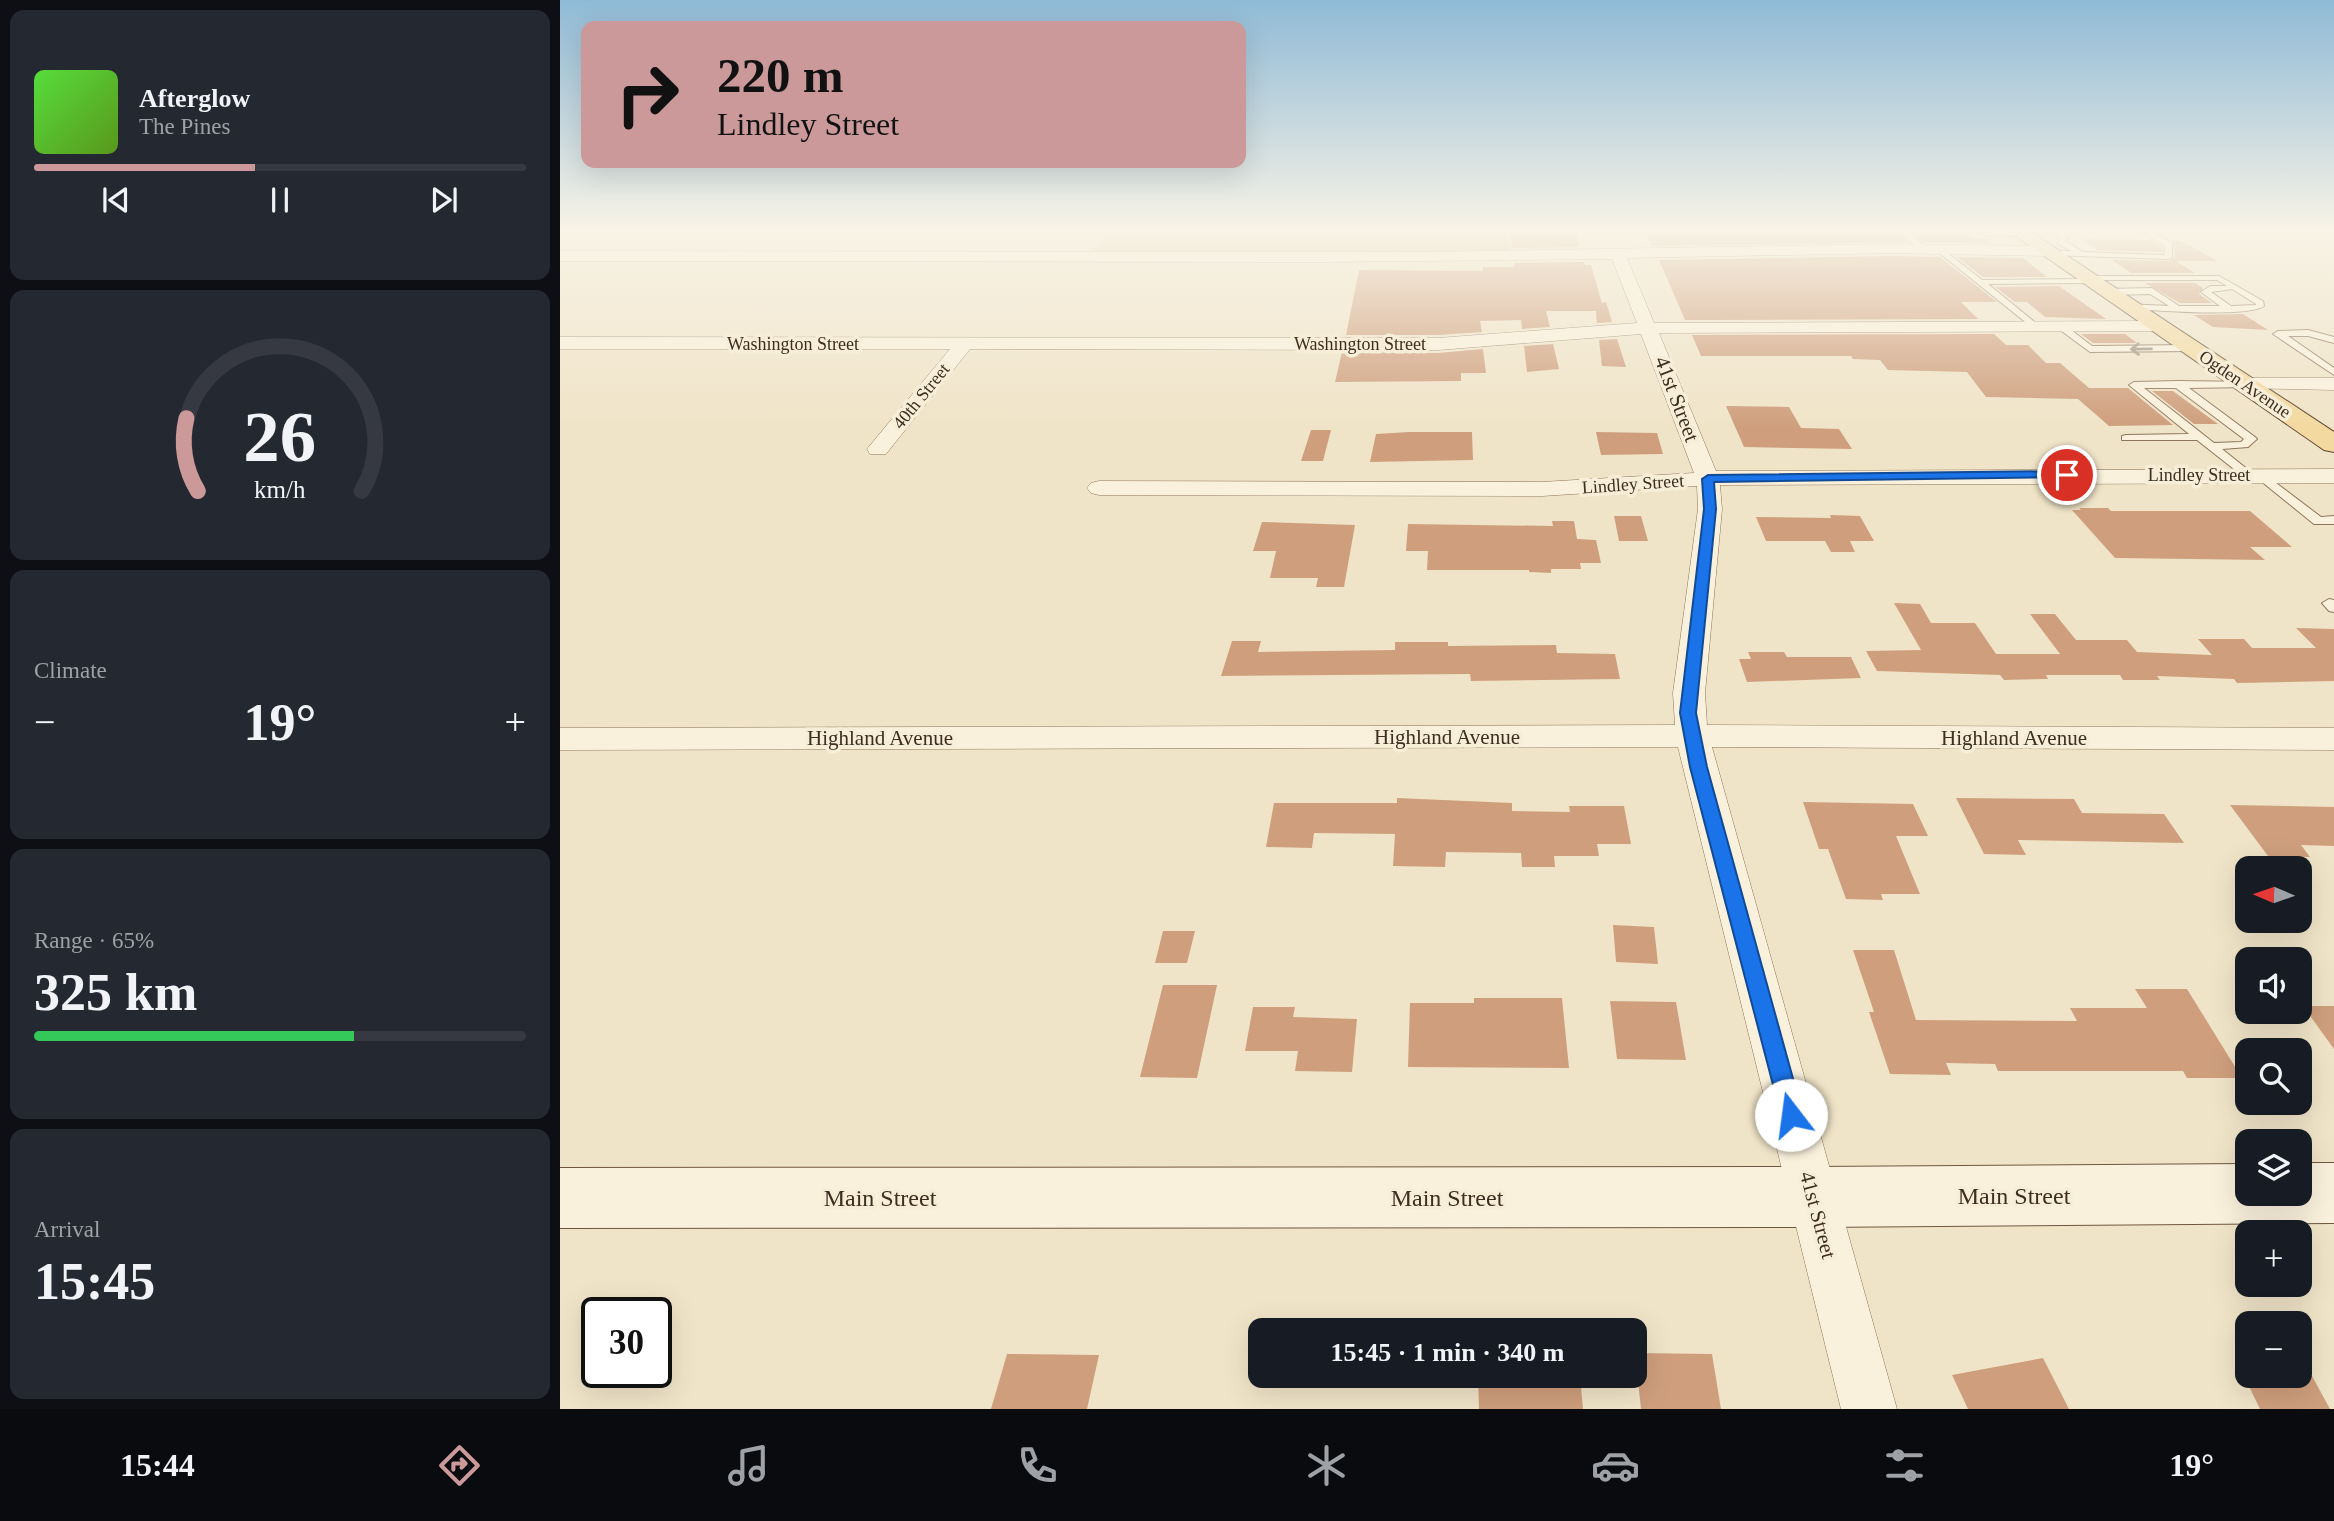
<!DOCTYPE html>
<meta charset="utf-8">
<style>
body{margin:0;font-family:"Times New Roman",serif;background:#242831;color:#f1f3f6;height:100vh;display:flex;flex-direction:column;font-size:26px;white-space:nowrap}
*{box-sizing:border-box;margin:0}
p{font-size:23px;color:#9ea1a6}
.icon{flex:none;width:38px;height:38px;fill:none;stroke:currentColor;stroke-width:2;stroke-linecap:round;stroke-linejoin:round}
.map{position:relative;flex:1;overflow:hidden}
.sheet{display:flex;flex-direction:column;gap:10px;padding:10px;background:#0d0f14;width:560px}
.sheet>*{flex:none}
.top-card{position:absolute;left:21px;top:21px;width:665px;height:147px;border-radius:14px;box-shadow:0 7px 28px #0002;background:#cc999b;color:#111;overflow:hidden}
.needle{width:46px;rotate:272deg}
.tools{position:absolute;left:1675px;top:856px;display:grid;gap:14px}
.tools a{display:grid;place-items:center;width:77px;height:77px;border-radius:14px;background:#171b24;box-shadow:0 7px 28px #0002;font-size:35px}
.speed{position:absolute;left:21px;top:1297px;display:flex;gap:14px;font-size:35px;font-weight:700;text-align:center}
.speed>*{display:grid;place-content:center;width:91px;height:91px;border-radius:50%;background:#171b24;box-shadow:0 7px 28px #0002;line-height:1}
.speed .limit{border:4px solid #111;border-radius:10px;background:#fff;color:#111}
.pin{position:absolute;display:grid;place-items:center;width:60px;height:60px;color:#fff;margin:-30px;border:4px solid #fff;border-radius:50%;box-shadow:0 2px 7px #0007}
.me{position:absolute;width:77px;margin:-38px;rotate:345deg;stroke-linejoin:round;filter:drop-shadow(0 0 5px #0008)}
.turn{display:flex;align-items:center;gap:24px;height:147px;padding:0 21px;font-size:32px}
.turn .icon{width:91px;height:91px;stroke-width:2.5}
.turn b{display:block;font-size:49px;line-height:60px}
.big{font-size:52px;font-weight:700;line-height:1.1}
.sheet .tile{flex:1;display:flex;flex-direction:column;justify-content:center;gap:10px;min-width:0;padding:0 24px;border-radius:14px;background:#242831}
.sheet .dial{align-items:center;gap:0}
.dial svg{height:182px;overflow:visible;fill:none;stroke:#363941;stroke-width:7;stroke-linecap:round;text-anchor:middle}
.dial text{fill:#f1f3f6;stroke:none}
.song{display:flex;align-items:center;gap:21px}
.cover{width:84px;height:84px;border-radius:10px;background:linear-gradient(135deg,hsl(110 70% 55%),hsl(90 70% 35%))}
.played{height:7px;border-radius:4px;background:linear-gradient(90deg,#cc999b 45%,#363941 45%)}
.keys{display:flex;justify-content:space-around;direction:ltr}
.heat{display:flex;justify-content:space-between;align-items:center;font-size:38px;direction:ltr}
.charge{height:10px;border-radius:5px;background:linear-gradient(90deg,#34c759 65%,#363941 0)}
.trip{position:absolute;left:688px;top:1318px;width:399px;height:70px;border-radius:14px;background:#171b24;box-shadow:0 7px 28px #0002;font-weight:700;line-height:70px;text-align:center}
.menu{display:flex;height:112px;justify-content:space-around;align-items:center;background:#090b0e;color:#9ea1a6}
.menu .icon{width:49px;height:49px}
.menu .active{color:#cc999b}
.menu b{font-size:32px;color:#f1f3f6}
main{display:flex;flex:1;min-height:0}
.map>svg:first-child{display:block}
.green{fill:#c9cf9b}
.building{fill:#cf9f7d}
.lines{fill:none;stroke-linecap:round;stroke-linejoin:round}
.service-casing{stroke:#8d765c;stroke-width:2}
.minor-casing{stroke:#8d765c;stroke-width:1}
.secondary-casing{stroke:#6f573f;stroke-width:2}
.primary-casing{stroke:#5b4430;stroke-width:2}
.service{fill:#faf1dc;fill-rule:evenodd}
.minor{fill:#faf1dc;fill-rule:evenodd}
.secondary{fill:#faf1dc;fill-rule:evenodd}
.primary{fill:#f3d9a0;fill-rule:evenodd}
.oneway{stroke:#9c907e}
.route{fill:#1a73e8;stroke:#114b97;stroke-width:2}
.labels{text-anchor:middle;dominant-baseline:central;stroke-width:7;stroke-linejoin:round;paint-order:stroke}
.far-street-label{font-size:18px;fill:#3d2e20;stroke:#f7eed8}
.street-label{font-size:21px;fill:#3d2e20;stroke:#f7eed8}
.near-street-label{font-size:24px;fill:#3d2e20;stroke:#f7eed8}
</style>
<main>
<section class="sheet">
<div class="tile">
<div class="song"><i class="cover"></i><div><b>Afterglow</b><p>The Pines</p></div></div>
<div class="played"></div>
<div class="keys"><svg class="icon" aria-label="previous" viewBox="0 0 24 24"><path d="M18 5L8 12l10 7zM5 5v14"/></svg><svg class="icon" aria-label="pause" viewBox="0 0 24 24"><path d="M8 5v14M16 5v14"/></svg><svg class="icon" aria-label="next" viewBox="0 0 24 24"><path d="M6 5l10 7-10 7zM19 5v14"/></svg></div>
</div>
<div class="tile dial"><svg viewBox="0 0 100 80">
<path d="M14 69A42 42 0 1 1 86 69"/>
<path d="M14 69A42 42 0 0 1 9 37" stroke="#cc999b"/>
<text x="50" y="56" font-size="32" font-weight="700">26</text>
<text x="50" y="72" font-size="11">km/h</text>
</svg></div>
<div class="tile"><p>Climate</p>
<div class="heat"><a>−</a><b class="big">19°</b><a>+</a></div>
</div>
<div class="tile"><p>Range · 65%</p><b class="big">325 km</b><div class="charge"></div></div>
<div class="tile"><p>Arrival</p><b class="big">15:45</b></div>
</section>
<div class="map">
<svg width="1774" height="1409" viewBox="0 0 1774 1409">
<rect width="100%" height="100%" fill="#f0e4c8"/>
<polygon class="green" points="551,230 947,230 951,254 530,254"/>
<g class="building">
<polygon points="1114,230 1279,230 1291,234 1339,234 1347,242 1092,246 1086,234 1108,234 1115,232"/>
<polygon points="1366,231 1404,231 1413,238 1425,239 1430,243 1364,242 1355,234 1369,234"/>
<polygon points="950,233 1016,233 1020,247 952,248"/>
<polygon points="1522,239 1591,240 1602,247 1602,252 1537,250"/>
<polygon points="1613,240 1621,241 1657,261 1616,261 1635,273 1571,273 1552,260 1609,261 1615,257"/>
<polygon points="1332,256 1380,257 1437,302 1401,302 1418,319 1125,320 1099,260"/>
<polygon points="1397,257 1463,258 1487,277 1423,277"/>
<polygon points="1024,262 1025,265 1031,265 1042,303 1046,302 1052,322 1037,323 1036,311 986,311 990,327 962,329 961,320 920,321 922,332 878,335 786,335 799,270 923,271 923,267 954,267 954,263"/>
<polygon points="1585,283 1635,283 1643,288 1639,294 1652,303 1620,303"/>
<polygon points="1499,286 1546,319 1485,317 1467,302 1455,302 1435,287"/>
<polygon points="1683,314 1708,330 1653,327 1634,315"/>
<polygon points="1434,334 1446,345 1468,345 1486,363 1500,363 1529,388 1568,388 1613,425 1549,426 1518,399 1426,397 1407,372 1328,370 1320,360 1293,359 1291,356 1141,356 1132,335"/>
<polygon points="1521,334 1565,334 1577,343 1533,343"/>
<polygon points="1057,339 1066,367 1042,366 1039,340"/>
<polygon points="993,344 999,369 967,372 964,346"/>
<polygon points="923,349 926,373 901,373 901,381 775,382 782,352 878,353"/>
<polygon points="1592,391 1613,391 1658,424 1634,424"/>
<polygon points="1166,406 1229,407 1241,428 1279,429 1292,449 1184,447"/>
<polygon points="751,430 771,430 763,461 741,461"/>
<polygon points="849,432 912,432 913,460 810,462 816,434"/>
<polygon points="1036,432 1097,433 1103,454 1041,455"/>
<polygon points="1519,508 1548,508 1551,511 1690,511 1732,547 1690,547 1705,560 1555,558 1512,510 1521,510"/>
<polygon points="1270,515 1300,516 1314,541 1290,541 1295,552 1271,552 1265,541 1206,541 1196,517 1271,518"/>
<polygon points="1054,516 1081,516 1088,541 1059,541"/>
<polygon points="992,521 1014,521 1017,539 1036,540 1041,563 1020,563 1021,569 991,569 991,573 969,572 969,570 867,570 868,551 846,551 848,524 993,526"/>
<polygon points="702,522 795,525 784,587 756,587 758,578 710,578 716,551 693,551"/>
<polygon points="1334,603 1360,604 1371,623 1415,623 1436,654 1500,654 1470,614 1495,614 1516,640 1567,640 1577,652 1652,655 1638,639 1684,639 1692,648 1756,648 1736,628 1774,629 1774,681 1677,683 1674,679 1597,676 1600,680 1563,680 1560,675 1486,675 1488,679 1444,680 1440,675 1317,671 1306,651 1361,650"/>
<polygon points="672,641 701,641 698,652 835,650 835,642 888,642 888,646 996,645 997,653 1055,654 1060,679 911,681 910,674 661,676"/>
<polygon points="1188,652 1224,652 1227,657 1291,657 1301,678 1187,682 1179,659 1191,659"/>
<polygon points="837,798 952,803 952,811 1010,812 1009,806 1064,806 1071,844 1037,844 1039,856 994,856 995,867 962,867 961,853 886,852 885,867 833,866 835,834 754,833 752,848 706,847 714,803 837,803"/>
<polygon points="1396,798 1514,799 1522,813 1604,814 1624,843 1458,840 1466,855 1424,854"/>
<polygon points="1243,802 1353,804 1368,836 1336,836 1360,894 1321,894 1323,900 1286,899 1268,849 1259,849"/>
<polygon points="1670,805 1774,807 1774,846 1741,845 1750,857 1708,856"/>
<polygon points="1053,925 1094,927 1098,964 1056,962"/>
<polygon points="603,931 635,931 627,963 595,963"/>
<polygon points="1293,950 1334,950 1356,1020 1517,1021 1510,1008 1587,1008 1575,989 1627,989 1682,1078 1627,1078 1623,1071 1438,1071 1435,1064 1386,1063 1391,1075 1330,1074 1309,1012 1314,1012"/>
<polygon points="603,985 657,985 637,1078 580,1077"/>
<polygon points="914,998 1002,998 1009,1068 848,1067 850,1003 914,1003"/>
<polygon points="1050,1001 1116,1002 1126,1060 1057,1059"/>
<polygon points="1743,1006 1774,1006 1774,1049"/>
<polygon points="693,1007 735,1007 733,1017 797,1019 792,1072 735,1071 738,1051 685,1051"/>
<polygon points="1075,1353 1152,1354 1161,1409 1081,1409"/>
<polygon points="447,1354 539,1355 527,1409 431,1409"/>
<polygon points="1483,1358 1509,1409 1408,1409 1392,1375"/>
<polygon points="918,1376 1020,1376 1023,1409 919,1409"/>
<polygon points="1684,1376 1752,1376 1770,1409 1700,1409"/>
</g>
<g class="lines">
<g class="service-casing">
<g id="service">
<polygon points="1339,230 1346,230 1366,247 1366,251 1360,251"/>
<polygon points="1491,230 1498,230 1508,237 1505,241 1523,252 1604,255 1605,246 1580,230 1589,230 1612,243 1612,257 1608,259 1491,255 1488,251 1512,251 1498,244 1500,238"/>
<polygon points="1426,232 1462,232 1466,234 1462,236 1423,236"/>
<path d="M1380,247l42,33 101,-1 4,-3h132l44,25 1,5c-18,12 -109,4 -136,3l-4,-3 1,-2 44,2 -19,-12 -42,1 -4,-3 4,-3 44,-1 27,18h41l-19,-14 9,-6h17l-10,-6h-121l-4,3 -104,1 49,40v4l-3,1 -97,-78zM1672,289l24,15v1l-25,1 -20,-14z"/>
<polygon points="1496,323 1502,323 1532,346 1632,345 1637,348 1632,351 1530,352 1496,327"/>
<polygon points="1748,330 1774,337 1774,343 1748,336 1728,336 1774,368 1774,375 1713,334 1718,331"/>
<path d="M1618,381l73,1 1,2 -5,3 -58,1 66,49 2,2 -9,8 -26,2 30,24v4h-8l-47,-37h-75v-4l4,-1 63,-1 -60,-49 5,-3zM1584,388h32l68,51 -3,3 -27,1z"/>
<polygon points="1700,471 1761,517 1774,516 1774,524 1754,524 1696,477 1696,473"/>
<polygon points="1769,599 1774,600 1774,612 1769,611 1762,603"/>
</g>
</g>
<g class="minor-casing">
<g id="minor">
<polygon points="1332,244 1487,246 1495,251 1487,256 1332,253 1067,258 1094,323 1599,321 1608,326 1599,331 1099,333 1156,471 1774,469 1774,483 1160,485 1162,509 1145,693 1147,725 1774,728 1774,750 1152,747 1337,1409 1281,1409 1118,747 0,750 0,728 1115,725 1113,693 1138,509 1137,486 982,496 539,495 531,493 527,488 531,483 539,481 982,482 1134,473 1081,334 878,350 410,349 326,454 310,454 307,449 390,349 0,349 0,337 878,338 1077,323 1052,259 759,262 0,261 0,251 867,252"/>
<polygon points="1687,378 1774,378 1774,390 1680,388 1677,384 1680,380"/>
</g>
</g>
<g class="secondary-casing">
<polygon id="secondary" points="1740,1163 1774,1163 1774,1223 1254,1227 0,1228 0,1168 1254,1167 1687,1164 1687,1194 1740,1194"/>
</g>
<g class="primary-casing">
<polygon id="primary" points="1447,230 1468,230 1774,432 1774,452 1764,450"/>
</g>
<use href="#service" class="service"/>
<use href="#minor" class="minor"/>
<use href="#secondary" class="secondary"/>
<use href="#primary" class="primary"/>
</g>
<defs><path id="oneway-shaft" d="M-6 0H5M1.5-3L5.5 0L1.5 3" fill="none" stroke-width="1.6" stroke-linecap="round" stroke-linejoin="round" transform="scale(1.75)"/></defs>
<use class="oneway" href="#oneway-shaft" transform="translate(1581 349) rotate(179)"/>
<linearGradient id="sky" x2="0" y2="1"><stop stop-color="#8fbad6"/><stop offset="0.54" stop-color="#f8f3e6"/><stop offset="1" stop-color="#f8f3e6" stop-opacity="0"/></linearGradient>
<rect width="1774" height="427" fill="url(#sky)"/>
<polygon class="route" points="1507,471 1511,472 1511,477 1154,482 1156,509 1136,713 1147,767 1243,1115 1239,1123 1231,1126 1223,1123 1130,767 1120,713 1144,509 1142,479 1148,475"/>
<g class="labels">
<g class="far-street-label">
<text x="233" y="344">Washington Street</text>
<text x="800" y="344">Washington Street</text>
<text transform="translate(1685 384) rotate(34)">Ogden Avenue</text>
<text transform="translate(361 396) rotate(-51)">40th Street</text>
<text x="1639" y="475">Lindley Street</text>
<text transform="translate(1073 484) rotate(-4)">Lindley Street</text>
</g>
<g class="street-label">
<text transform="translate(1117 399) rotate(69)">41st Street</text>
<text x="887" y="737">Highland Avenue</text>
<text x="320" y="738">Highland Avenue</text>
<text x="1454" y="738">Highland Avenue</text>
<text transform="translate(1258 1215) rotate(75)">41st Street</text>
</g>
<g class="near-street-label">
<text x="1454" y="1196">Main Street</text>
<text x="320" y="1198">Main Street</text>
<text x="887" y="1198">Main Street</text>
</g>
</g>
</svg>
<div class="tools">
<a><svg class="needle" viewBox="-14 -14 28 28"><path d="M0-13l5 13h-10z" fill="#e53935"/><path d="M0 13l5-13h-10z" fill="#9ea1a6"/></svg></a>
<a><svg class="icon" aria-label="sound" viewBox="0 0 24 24"><path d="M4 9h4l5-4v14l-5-4H4zM17 9q2 3 0 6"/></svg></a>
<a><svg class="icon" aria-label="search" viewBox="0 0 24 24"><circle cx="10" cy="10" r="6"/><path d="M15 15l6 6"/></svg></a>
<a><svg class="icon" aria-label="layers" viewBox="0 0 24 24"><path d="M12 4l9 5-9 5-9-5zM3 14l9 5 9-5"/></svg></a>
<a>+</a>
<a>−</a>
</div>
<div class="speed"><div class="limit">30</div></div>
<div class="pin" style="left:1507px;top:475px;background:#d93025"><svg class="icon" aria-label="arrive" viewBox="0 0 24 24"><path d="M6 21V4h12l-3 4 3 4H6"/></svg></div>
<svg class="me" style="left:1231px;top:1115px" viewBox="-20 -20 40 40"><circle r="19" fill="#fff"/><path d="M0-13L10 11 0 6-10 11z" fill="#1a73e8"/></svg>
<div class="trip">15:45 · 1 min · 340 m</div>
<div class="top-card">
<div class="turn"><svg class="icon" aria-label="right" viewBox="0 0 24 24"><path d="M7 20v-9h11M14 6l5 5-5 5"/></svg><div><b>220 m</b>Lindley Street</div></div>
</div>
</div>
</main>
<nav class="menu">
<b>15:44</b>
<svg class="icon active" aria-label="directions" viewBox="0 0 24 24"><path d="M12 3l9 9-9 9-9-9zM9 14v-3h6M13 9l2 2-2 2"/></svg>
<svg class="icon" aria-label="music" viewBox="0 0 24 24"><path d="M9 18V5l10-2v13"/><circle cx="6" cy="18" r="3"/><circle cx="16" cy="16" r="3"/></svg>
<svg class="icon" aria-label="phone" viewBox="0 0 24 24"><path d="M5 4h4l2 5-3 2q2 4 5 5l2-3 5 2v4C11 20 4 13 5 4z"/></svg>
<svg class="icon" aria-label="climate" viewBox="0 0 24 24"><path d="M12 3v18M4 7l16 10M4 17L20 7"/></svg>
<svg class="icon" aria-label="car" viewBox="0 0 24 24"><path d="M5 17H2v-5l4-1 3-4h7l3 4 3 1v5h-3M9 17h6M6 11h13"/><circle cx="7" cy="17" r="2"/><circle cx="17" cy="17" r="2"/></svg>
<svg class="icon" aria-label="filters" viewBox="0 0 24 24"><path d="M4 7h16M4 17h16"/><circle cx="9" cy="7" r="2"/><circle cx="15" cy="17" r="2"/></svg>
<b>19°</b>
</nav>
